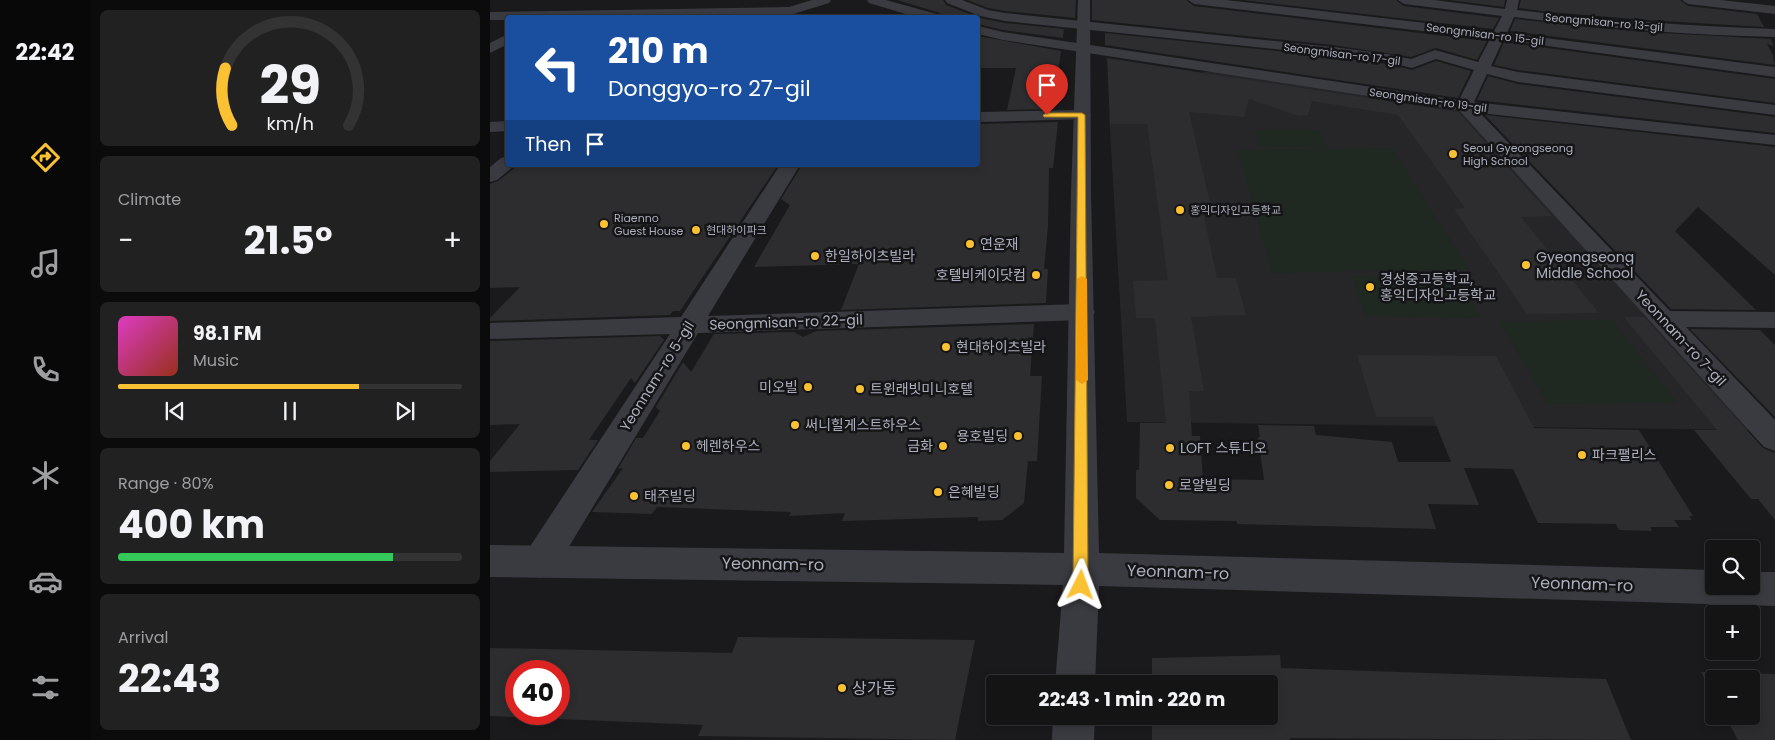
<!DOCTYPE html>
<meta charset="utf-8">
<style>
body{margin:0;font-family:Poppins,"Noto Sans KR",sans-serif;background:#212122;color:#f1f3f6;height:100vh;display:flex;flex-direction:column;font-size:19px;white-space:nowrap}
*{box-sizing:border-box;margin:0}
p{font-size:16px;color:#9d9ea0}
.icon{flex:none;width:28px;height:28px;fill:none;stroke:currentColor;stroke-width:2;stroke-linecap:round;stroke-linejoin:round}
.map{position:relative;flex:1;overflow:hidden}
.panel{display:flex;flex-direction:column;gap:10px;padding:10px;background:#0b0b0c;width:400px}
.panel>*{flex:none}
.hud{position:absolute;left:15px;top:15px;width:475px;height:152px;border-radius:5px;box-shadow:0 2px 8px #0003,0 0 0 1px #333334;background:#1a4fa0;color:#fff;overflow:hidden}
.tools{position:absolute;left:1215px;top:540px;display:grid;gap:10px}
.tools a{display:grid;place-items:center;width:55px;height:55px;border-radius:5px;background:#141415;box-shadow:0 2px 8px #0003,0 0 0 1px #333334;font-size:25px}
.speed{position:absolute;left:15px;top:660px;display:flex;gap:10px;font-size:25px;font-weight:700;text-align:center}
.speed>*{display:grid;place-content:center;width:65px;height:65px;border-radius:50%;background:#141415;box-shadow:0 2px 8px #0003,0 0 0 1px #333334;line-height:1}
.speed .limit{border:8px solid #d22;background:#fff;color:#111}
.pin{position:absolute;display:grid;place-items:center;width:42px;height:42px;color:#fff;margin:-51px -21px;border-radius:50% 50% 50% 0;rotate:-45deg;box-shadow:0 0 5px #0007}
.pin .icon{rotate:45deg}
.me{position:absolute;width:55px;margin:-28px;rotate:3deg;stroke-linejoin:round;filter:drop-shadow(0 0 4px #0008)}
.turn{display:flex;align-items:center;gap:18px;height:105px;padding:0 20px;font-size:22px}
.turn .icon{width:65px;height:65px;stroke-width:2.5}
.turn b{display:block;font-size:35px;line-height:42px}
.then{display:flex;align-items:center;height:48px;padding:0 20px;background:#0003;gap:10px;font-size:19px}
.big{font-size:38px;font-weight:700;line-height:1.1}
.panel .tile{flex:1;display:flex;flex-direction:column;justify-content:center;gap:8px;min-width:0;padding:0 18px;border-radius:8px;background:#212122}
.panel .dial{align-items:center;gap:0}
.dial svg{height:130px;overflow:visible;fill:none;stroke:#333334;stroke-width:7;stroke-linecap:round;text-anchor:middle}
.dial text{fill:#f1f3f6;stroke:none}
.song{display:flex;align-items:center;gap:15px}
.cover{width:60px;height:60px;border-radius:8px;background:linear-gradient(135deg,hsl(310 70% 55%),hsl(10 70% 35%))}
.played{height:5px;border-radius:2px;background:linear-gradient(90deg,#fac133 70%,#333334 70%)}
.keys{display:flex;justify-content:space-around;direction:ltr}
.heat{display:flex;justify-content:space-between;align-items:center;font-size:28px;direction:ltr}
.charge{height:8px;border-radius:4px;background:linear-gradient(90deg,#34c759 80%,#333334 0)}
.trip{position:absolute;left:496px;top:675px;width:292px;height:50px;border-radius:5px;background:#141415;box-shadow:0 2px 8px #0003,0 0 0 1px #333334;font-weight:700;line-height:50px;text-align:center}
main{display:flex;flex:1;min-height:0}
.tabs{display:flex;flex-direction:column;width:90px;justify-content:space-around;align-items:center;background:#080808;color:#9d9ea0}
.tabs .icon{width:35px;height:35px}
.tabs .selected{color:#fac133}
.tabs b{font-size:22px;color:#f1f3f6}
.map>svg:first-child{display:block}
.built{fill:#262629}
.green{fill:#1f2821}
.building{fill:#2d2d30}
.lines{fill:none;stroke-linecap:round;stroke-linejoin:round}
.minor{fill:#3a3b41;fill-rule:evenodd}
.tertiary{fill:#3a3b41;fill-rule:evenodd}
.route{fill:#fac133;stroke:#a27d21}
.slow{fill:#f59e0b}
.poi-dot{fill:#fac133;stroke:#151517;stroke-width:2}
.labels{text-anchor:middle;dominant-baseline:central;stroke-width:5;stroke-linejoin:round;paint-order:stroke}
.far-street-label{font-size:11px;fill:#acb0bc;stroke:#151517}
.far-poi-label{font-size:11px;fill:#acb0bc;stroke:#151517;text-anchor:start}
.poi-label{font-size:14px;fill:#acb0bc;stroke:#151517;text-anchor:start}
.street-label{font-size:14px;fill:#acb0bc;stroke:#151517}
.near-street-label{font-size:16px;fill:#acb0bc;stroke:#151517}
.near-poi-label{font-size:16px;fill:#acb0bc;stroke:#151517;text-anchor:start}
</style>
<main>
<nav class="tabs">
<b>22:42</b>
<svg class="icon selected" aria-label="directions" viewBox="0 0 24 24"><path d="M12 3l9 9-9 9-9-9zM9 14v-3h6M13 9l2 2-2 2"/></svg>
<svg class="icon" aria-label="music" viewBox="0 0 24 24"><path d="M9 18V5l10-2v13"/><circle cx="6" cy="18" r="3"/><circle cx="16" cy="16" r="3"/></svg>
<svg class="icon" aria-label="phone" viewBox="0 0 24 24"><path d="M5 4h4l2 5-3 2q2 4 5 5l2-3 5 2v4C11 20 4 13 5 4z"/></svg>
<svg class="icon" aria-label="climate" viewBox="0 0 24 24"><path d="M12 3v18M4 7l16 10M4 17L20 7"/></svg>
<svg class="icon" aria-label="car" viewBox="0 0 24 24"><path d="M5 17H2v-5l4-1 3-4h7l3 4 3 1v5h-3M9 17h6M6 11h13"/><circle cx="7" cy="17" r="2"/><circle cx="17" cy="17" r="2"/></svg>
<svg class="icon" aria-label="filters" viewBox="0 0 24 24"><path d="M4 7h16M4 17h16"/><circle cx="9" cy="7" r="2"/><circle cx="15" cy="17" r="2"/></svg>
</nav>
<section class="panel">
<div class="tile dial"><svg viewBox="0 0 100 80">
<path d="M14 69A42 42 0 1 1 86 69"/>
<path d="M14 69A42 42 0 0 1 10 34" stroke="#fac133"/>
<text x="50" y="56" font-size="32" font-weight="700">29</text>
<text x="50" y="72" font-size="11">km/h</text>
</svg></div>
<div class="tile"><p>Climate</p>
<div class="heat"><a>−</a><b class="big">21.5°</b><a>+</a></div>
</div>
<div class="tile">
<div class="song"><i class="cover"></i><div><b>98.1 FM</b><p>Music</p></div></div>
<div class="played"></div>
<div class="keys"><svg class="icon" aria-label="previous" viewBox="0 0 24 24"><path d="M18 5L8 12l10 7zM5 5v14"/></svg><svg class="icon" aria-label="pause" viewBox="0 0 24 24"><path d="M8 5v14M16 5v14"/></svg><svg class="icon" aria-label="next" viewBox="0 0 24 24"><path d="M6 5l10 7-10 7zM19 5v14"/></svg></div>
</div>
<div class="tile"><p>Range · 80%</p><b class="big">400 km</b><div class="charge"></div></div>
<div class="tile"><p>Arrival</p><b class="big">22:43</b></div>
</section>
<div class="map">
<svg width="1285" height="740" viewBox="0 0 1285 740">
<rect width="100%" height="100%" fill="#1a1a1c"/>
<polygon class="built" points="721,71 970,110 1259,430 637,422 619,113 677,112 713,72"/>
<g class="green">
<polygon points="765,130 829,130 836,147 770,147"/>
<polygon points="902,148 979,269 782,273 748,150"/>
<polygon points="862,276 970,278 991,318 875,316"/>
<polygon points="1122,320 1187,403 1058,404 1009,321"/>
</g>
<g class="building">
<polygon points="407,0 453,0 456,5 490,18 515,23 574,29 573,38 513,30 488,24 488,18 453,18 450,13"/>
<polygon points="477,0 586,0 585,18 515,11 498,8"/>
<polygon points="602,0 696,0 704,6 997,41 987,60 946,48 921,57 843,45 602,20"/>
<polygon points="752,0 906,0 914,6 1009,18 1003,29"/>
<polygon points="959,0 1015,0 1014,7"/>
<polygon points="1031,0 1190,0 1198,6 1267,14 1274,27 1156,20 1059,12 1029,8"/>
<polygon points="1025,19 1154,32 1281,39 1284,46 1277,44 1284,57 1283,57 1285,65 1020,31"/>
<polygon points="615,33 843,57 897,64 922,70 946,61 981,71 968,98 615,45"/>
<polygon points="488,36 571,51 563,109 517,110 526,68 488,68"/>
<polygon points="1014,42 1285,79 1285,103 1028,70 1004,65"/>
<polygon points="617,58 968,112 1062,216 1031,217 1109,313 1037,314 964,209 975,208 908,115 822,101 818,115 809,116 759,99 754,117 699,112 721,207 712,207 727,278 746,278 756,315 701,317 714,391 699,391 702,436 710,436 713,479 774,480 768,437 770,437 768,425 824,426 826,435 902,442 908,462 961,462 943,417 886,417 867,355 1006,356 1044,428 1149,430 1203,516 1199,516 1202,520 1184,520 1189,527 1160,527 1162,531 1129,530 1126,524 1048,523 1023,469 974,468 989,505 938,504 946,529 747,524 747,521 670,520 646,498 646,470 649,470 650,423 676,423 665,318 646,318 643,281 678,280 657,124 620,124"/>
<polygon points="998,76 1028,84 1285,117 1285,133 987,100"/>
<polygon points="995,115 1285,147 1285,275 1208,207 1185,231 1266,310 1181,309"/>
<polygon points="568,122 563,168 559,168 558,226 554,269 558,269 556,303 351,310 369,264 264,267 300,205 291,199 312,165 488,165 488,124"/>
<polygon points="157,165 288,165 190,311 183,311 180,315 0,321 0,318 30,287 0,288 0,184 8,181 25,168"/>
<polygon points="1134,317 1154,317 1273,448 1285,453 1285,520 1268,499 1261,499 1204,430 1227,430"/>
<polygon points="544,324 540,376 552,376 547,461 538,461 534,503 512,520 488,521 488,517 352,521 355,513 299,516 301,512 167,507 162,514 102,512 133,468 128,469 146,438 153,438 170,411 166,407 193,362 201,372 224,334 304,332 313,337 326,331"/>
<polygon points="1200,329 1270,330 1285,345 1285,417"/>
<polygon points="170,336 174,340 145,383 141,378 99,440 108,440 88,470 0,472 0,461 30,424 0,425 0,341"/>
<polygon points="248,637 485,640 465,740 208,736 213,725 69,719 69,671 26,671 26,717 0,716 0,648 242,653"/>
<polygon points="790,655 791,668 1116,679 1141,740 800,738 800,740 662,740 662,716 780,716 780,684 662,684 662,658"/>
<polygon points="1211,672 1285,674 1285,740 1248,740 1235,716 1261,716 1261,679 1224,679 1224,695"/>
</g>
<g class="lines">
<g class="minor">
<polygon points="322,0 341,0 339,3 300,15 18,18 18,20 0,20 0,12 299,7"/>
<polygon points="377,0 396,0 450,15 451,18 429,18 379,3"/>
<path d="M455,0h17l26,10 17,3 328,34 54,7 24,5 24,-9 43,12 12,-23 -296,-35 -6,-4h38l268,31 8,-15 -98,-12 -6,-4h36l71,9 2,-9h12l-2,10c86,10 171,16 258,19v8c-88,-2 -174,-9 -261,-20l-7,16 268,34v10l-272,-37 -12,26 27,6 257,33v10l-257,-33 -31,-8 -13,28 301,33v10l-295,-32 190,198 105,1v16l-89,-1 89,93v31l-11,-4 -305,-337 -456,-70 -25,-6v-8l25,6 456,68 15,-30 -38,-11 -24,9 -25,-6 -54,-7 -328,-34 -25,-5 -33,-13z"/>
<polygon points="1192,0 1231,0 1285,6 1285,14 1198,4"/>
<polygon points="18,34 18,44 0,53 0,43"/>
<polygon points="592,110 598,111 601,115 598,119 488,122 488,112"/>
<polygon points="18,121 18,131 0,132 0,122"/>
<polygon points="18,156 18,165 25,165 7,180 0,182 0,167 11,158"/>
<polygon points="290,165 310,165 218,316 592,304 601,306 605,312 601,318 592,320 208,333 63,573 50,578 37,573 32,562 37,551 180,334 0,339 0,323 191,317"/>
</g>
<g class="tertiary">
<polygon points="588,0 600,0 601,192 609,553 1224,570 1224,586 1261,586 1261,572 1285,572 1285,606 609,586 605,684 565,684 573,585 0,577 0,545 574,553 581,192"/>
<polygon points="563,716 605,716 604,740 562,740"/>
</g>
</g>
<polygon class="route" points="557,113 592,113 595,115 598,585 596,590 591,592 585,590 583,585 588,117 554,117 553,115"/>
<polygon class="slow" points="592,276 597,279 598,380 592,384 586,380 587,279"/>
<g class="poi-dot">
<circle cx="963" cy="154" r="5"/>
<circle cx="690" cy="210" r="5"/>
<circle cx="114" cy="224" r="5"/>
<circle cx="206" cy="230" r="5"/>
<circle cx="480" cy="244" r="5"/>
<circle cx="325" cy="256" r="5"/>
<circle cx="1036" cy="265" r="5"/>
<circle cx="546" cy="275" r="5"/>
<circle cx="880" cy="287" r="5"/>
<circle cx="456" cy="347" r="5"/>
<circle cx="318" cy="387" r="5"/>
<circle cx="370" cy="389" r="5"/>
<circle cx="305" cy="425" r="5"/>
<circle cx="528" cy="436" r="5"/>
<circle cx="196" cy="446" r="5"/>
<circle cx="453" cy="446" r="5"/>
<circle cx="680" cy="448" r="5"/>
<circle cx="1092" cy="455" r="5"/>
<circle cx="679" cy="485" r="5"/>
<circle cx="448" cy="492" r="5"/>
<circle cx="144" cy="496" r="5"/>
<circle cx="352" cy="688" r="5"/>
</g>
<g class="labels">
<g class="far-street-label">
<text transform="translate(1114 22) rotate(5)">Seongmisan-ro 13-gil</text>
<text transform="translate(995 34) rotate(7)">Seongmisan-ro 15-gil</text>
<text transform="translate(852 54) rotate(7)">Seongmisan-ro 17-gil</text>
<text transform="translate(938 100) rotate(8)">Seongmisan-ro 19-gil</text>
</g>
<g class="far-poi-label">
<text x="973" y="148">Seoul Gyeongseong<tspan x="973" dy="13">High School</tspan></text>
<text x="700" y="210">홍익디자인고등학교</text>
<text x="124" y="218">Riaenno<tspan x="124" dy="13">Guest House</tspan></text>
<text x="216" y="230">현대하이파크</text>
</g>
<g class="poi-label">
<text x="490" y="244">연운재</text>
<text x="335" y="256">한일하이츠빌라</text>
<text x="1046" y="257">Gyeongseong<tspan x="1046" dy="16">Middle School</tspan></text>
<text x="536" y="275" text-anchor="end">호텔비케이닷컴</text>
<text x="890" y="279">경성중고등학교,<tspan x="890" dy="16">홍익디자인고등학교</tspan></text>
<text x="466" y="347">현대하이츠빌라</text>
<text x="308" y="387" text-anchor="end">미오빌</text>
<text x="380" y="389">트윈래빗미니호텔</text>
<text x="315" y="425">써니힐게스트하우스</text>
<text x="518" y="436" text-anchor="end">용호빌딩</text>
<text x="206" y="446">헤렌하우스</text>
<text x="443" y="446" text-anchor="end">금화</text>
<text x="690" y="448">LOFT 스튜디오</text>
<text x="1102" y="455">파크팰리스</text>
<text x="689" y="485">로얄빌딩</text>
<text x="458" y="492">은혜빌딩</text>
<text x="154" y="496">태주빌딩</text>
</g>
<g class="street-label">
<text transform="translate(296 322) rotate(-2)">Seongmisan-ro 22-gil</text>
<text transform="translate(1191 338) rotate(47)">Yeonnam-ro 7-gil</text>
<text transform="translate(167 376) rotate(-58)">Yeonnam-ro 5-gil</text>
</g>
<g class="near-street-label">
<text transform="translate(283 564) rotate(1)">Yeonnam-ro</text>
<text transform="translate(688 572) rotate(2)">Yeonnam-ro</text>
<text transform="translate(1092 584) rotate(2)">Yeonnam-ro</text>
</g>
<g class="near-poi-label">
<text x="362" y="688">상가동</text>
</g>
</g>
</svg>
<div class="tools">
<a><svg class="icon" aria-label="search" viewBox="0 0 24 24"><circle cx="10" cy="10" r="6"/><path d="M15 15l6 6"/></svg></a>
<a>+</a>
<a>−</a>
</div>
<div class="speed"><div class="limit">40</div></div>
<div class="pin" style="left:557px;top:115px;background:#d93025"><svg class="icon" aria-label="arrive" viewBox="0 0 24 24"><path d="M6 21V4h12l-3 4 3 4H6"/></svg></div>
<svg class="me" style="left:591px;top:585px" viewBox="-20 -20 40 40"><path d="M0-17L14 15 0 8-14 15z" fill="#fac133" stroke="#fff" stroke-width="4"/></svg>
<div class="trip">22:43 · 1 min · 220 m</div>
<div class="hud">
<div class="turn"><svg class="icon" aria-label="left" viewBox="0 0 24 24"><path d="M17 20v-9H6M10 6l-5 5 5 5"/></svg><div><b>210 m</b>Donggyo-ro 27-gil</div></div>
<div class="then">Then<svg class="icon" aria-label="arrive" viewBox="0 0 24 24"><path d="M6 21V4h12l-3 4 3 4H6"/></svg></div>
</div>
</div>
</main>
